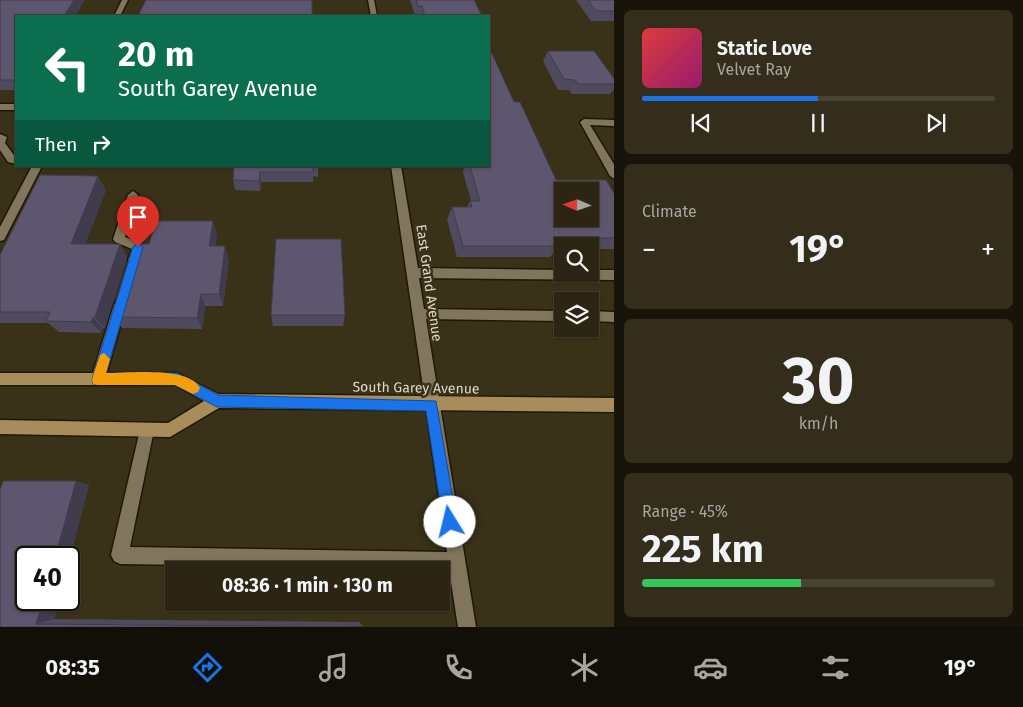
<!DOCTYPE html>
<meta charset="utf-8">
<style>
body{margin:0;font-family:"Fira Sans",sans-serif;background:#342d1c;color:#f1f3f6;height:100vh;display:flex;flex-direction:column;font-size:19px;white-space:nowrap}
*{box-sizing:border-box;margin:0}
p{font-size:16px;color:#a6a5a0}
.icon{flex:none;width:28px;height:28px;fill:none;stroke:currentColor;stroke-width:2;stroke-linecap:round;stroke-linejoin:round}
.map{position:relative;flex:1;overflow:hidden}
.sheet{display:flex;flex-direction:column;gap:10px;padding:10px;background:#18140a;width:409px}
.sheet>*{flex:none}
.hud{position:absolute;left:15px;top:15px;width:475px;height:152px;border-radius:0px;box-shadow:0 1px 4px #0004,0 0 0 1px #484233;background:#0b6e4f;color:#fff;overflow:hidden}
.needle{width:32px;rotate:272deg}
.controls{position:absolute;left:554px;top:182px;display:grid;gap:10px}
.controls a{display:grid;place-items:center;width:45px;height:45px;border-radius:0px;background:#2c2513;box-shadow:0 1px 4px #0004,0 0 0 1px #484233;font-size:25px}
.speed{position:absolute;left:15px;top:546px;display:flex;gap:10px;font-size:25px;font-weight:700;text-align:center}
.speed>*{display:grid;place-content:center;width:65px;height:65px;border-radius:50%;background:#2c2513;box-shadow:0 1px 4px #0004,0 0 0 1px #484233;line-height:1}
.speed .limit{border:2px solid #111;border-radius:8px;background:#fff;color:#111}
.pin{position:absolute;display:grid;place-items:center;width:42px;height:42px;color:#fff;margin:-51px -21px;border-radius:50% 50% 50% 0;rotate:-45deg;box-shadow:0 0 5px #0007}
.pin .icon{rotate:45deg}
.me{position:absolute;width:55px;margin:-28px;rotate:351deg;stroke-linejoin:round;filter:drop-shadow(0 0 4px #0008)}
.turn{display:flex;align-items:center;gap:18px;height:105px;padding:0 20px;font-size:22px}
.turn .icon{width:65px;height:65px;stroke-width:2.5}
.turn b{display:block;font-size:35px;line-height:42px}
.then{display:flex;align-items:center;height:48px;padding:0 20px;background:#0003;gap:10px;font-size:19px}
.big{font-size:38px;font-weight:700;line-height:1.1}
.sheet .widget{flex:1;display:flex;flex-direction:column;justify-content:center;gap:8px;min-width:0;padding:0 18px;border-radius:8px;background:#342d1c}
.sheet .dial{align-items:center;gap:0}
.dial b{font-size:65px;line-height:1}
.song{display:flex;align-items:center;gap:15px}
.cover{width:60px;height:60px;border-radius:8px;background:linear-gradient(135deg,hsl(0 70% 55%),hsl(320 70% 35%))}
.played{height:5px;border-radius:2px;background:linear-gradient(90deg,#1a73e8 50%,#484233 50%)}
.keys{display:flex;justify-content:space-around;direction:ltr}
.heat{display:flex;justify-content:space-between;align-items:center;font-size:28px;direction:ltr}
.charge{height:8px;border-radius:4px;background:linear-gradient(90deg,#34c759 45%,#484233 0)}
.trip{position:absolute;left:165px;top:561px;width:285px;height:50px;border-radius:0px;background:#2c2513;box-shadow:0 1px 4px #0004,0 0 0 1px #484233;font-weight:700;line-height:50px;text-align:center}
.dock{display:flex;height:80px;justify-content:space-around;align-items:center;background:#120f08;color:#a6a5a0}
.dock .icon{width:35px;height:35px}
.dock .active{color:#1a73e8}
.dock b{font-size:22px;color:#f1f3f6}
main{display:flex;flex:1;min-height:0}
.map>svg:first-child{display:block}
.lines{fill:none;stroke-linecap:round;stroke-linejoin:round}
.minor-casing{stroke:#211803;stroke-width:3}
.major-casing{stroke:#211803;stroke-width:3}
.minor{fill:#81765d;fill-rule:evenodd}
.major{fill:#a88c5b;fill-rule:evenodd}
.wall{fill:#504a5f}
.shaded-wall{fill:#413c4d}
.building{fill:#5d566e;stroke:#413c4d;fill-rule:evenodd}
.route{fill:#1a73e8;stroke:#114b97}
.slow{fill:#f59e0b}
.labels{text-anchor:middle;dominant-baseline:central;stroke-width:5;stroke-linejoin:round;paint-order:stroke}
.street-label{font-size:14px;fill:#ded8ca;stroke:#3a3119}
</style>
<main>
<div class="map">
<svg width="615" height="627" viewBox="0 0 615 627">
<rect width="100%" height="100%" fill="#3a3119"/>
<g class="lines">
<g class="minor-casing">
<g id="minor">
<polygon points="122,0 128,0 120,16 114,16"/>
<polygon points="368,0 374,0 377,16 371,16"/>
<rect x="0" y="104" width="16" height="6"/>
<polygon points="584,119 615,120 615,126 590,125 615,166 615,179 610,176 580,122"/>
<polygon points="0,134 7,137 5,143 16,158 16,164 8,162 0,150"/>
<polygon points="32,166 42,166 4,240 0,241 0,227"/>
<polygon points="391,166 401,166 418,268 562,270 562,274 590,274 590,270 615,270 615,280 419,278 424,309 562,311 562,321 426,319 476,627 458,627 449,569 120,564 114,561 111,555 140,430 142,425 147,423 152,425 154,430 130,547 447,552"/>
<polygon points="133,191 138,195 125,237 142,244 144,247 138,263 134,265 128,260 132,249 115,242 113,239 128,195"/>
<polygon points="120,300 124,301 126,305 105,379 103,384 98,385 93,384 91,379 114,305 116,301"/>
<polygon points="590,311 615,312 615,322 590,321"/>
</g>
</g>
<g class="major-casing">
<polygon id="major" points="0,373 177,373 218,394 615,398 615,412 219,408 170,437 0,434 0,420 168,423 204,401 176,385 0,385"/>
</g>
<use href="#minor" class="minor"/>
<use href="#major" class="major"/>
</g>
<g class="wall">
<polygon points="0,0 84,0 75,16 16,16 16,90 0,90"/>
<polygon points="410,0 474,0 482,16 415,16"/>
<polygon points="576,0 615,0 615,21 591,21"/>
<polygon points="548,51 615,80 615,88 610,94 572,94 569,90 558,90 543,61"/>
<polygon points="514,102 556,180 615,195 615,249 590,249 590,246 562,246 562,249 557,249 550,257 457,257 447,219 452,207 467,207 470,201 471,201 463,172 464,169 463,166 489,166"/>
<polygon points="234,166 318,166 318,177 313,176 313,182 261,182 260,191 235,190 233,180"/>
<polygon points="106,190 85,244 120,244 127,257 105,328 103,328 101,333 59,332 48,323 0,323 0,255"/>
<polygon points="217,235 215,246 229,260 223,306 205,306 202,329 122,328 113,317 149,244"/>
<polygon points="271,315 345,315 343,326 273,326"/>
<polygon points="76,481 89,485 26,600 59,600 54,619 359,622 363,626 0,627"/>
</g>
<g class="shaded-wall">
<polygon points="74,0 84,0 75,16 64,16"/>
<polygon points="260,172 261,182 260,191 259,181"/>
<polygon points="98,176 106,190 80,257 71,244"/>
<polygon points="213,221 217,235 213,260 209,246"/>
<polygon points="120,244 127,257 105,328 95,317"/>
<polygon points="225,246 229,260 223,306 219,294"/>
<polygon points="201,294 205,306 202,329 197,318"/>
<polygon points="93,317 103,328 101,333 91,322"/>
<polygon points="76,481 89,485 69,563 69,558 55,558"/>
<polygon points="43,600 59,600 54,619 36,624"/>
</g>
<g class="building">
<polygon points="0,0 74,0 64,16 16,16 16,80 0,80"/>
<polygon points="146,0 312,0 312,16 138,16"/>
<polygon points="416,0 474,0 482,16 425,16 422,6 418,6"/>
<polygon points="588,0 615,0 615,11 596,11"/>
<path d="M489,47l25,55h6l36,78h50l9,15v43h-59l3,8h-96l-11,-39h20l-2,-6h10l-10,-35h19zM562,191h28v28h-28z"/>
<polygon points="548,51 594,51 615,80 615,84 578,84 575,80 564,79"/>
<polygon points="234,166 318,166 313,166 313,172 260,172 259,181 233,180"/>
<polygon points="40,175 98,176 71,244 120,244 95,317 93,317 91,322 46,321 50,312 0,312 0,255"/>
<polygon points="156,221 213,221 209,246 225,246 219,294 201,294 197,318 113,317 136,244 149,244"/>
<polygon points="276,239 341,239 345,315 271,315"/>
<polygon points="3,481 76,481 55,558 26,558 26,600 43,600 36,624 363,627 0,627 0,490"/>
</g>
<polygon class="route" points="138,243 143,247 106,373 177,373 218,395 436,401 457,522 455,527 450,530 445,527 443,522 426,411 217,407 175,385 93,384 92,379 133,247"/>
<path class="slow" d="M104,353l6,6 -4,14c21,0 84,-7 94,15l-2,4 -5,2 -18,-9h-77l-5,-1 -1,-5 8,-24z"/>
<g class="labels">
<g class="street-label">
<text transform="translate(429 283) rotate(82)">East Grand Avenue</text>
<text transform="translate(416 388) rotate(1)">South Garey Avenue</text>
</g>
</g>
</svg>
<div class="controls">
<a><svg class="needle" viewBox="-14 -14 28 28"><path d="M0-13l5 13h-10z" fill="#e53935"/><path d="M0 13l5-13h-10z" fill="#a6a5a0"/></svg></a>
<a><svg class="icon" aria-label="search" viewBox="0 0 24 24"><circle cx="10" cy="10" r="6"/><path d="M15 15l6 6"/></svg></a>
<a><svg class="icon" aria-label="layers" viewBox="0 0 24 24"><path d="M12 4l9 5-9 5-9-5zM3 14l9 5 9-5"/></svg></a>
</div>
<div class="speed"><div class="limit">40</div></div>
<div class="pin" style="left:138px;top:247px;background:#d93025"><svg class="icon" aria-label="arrive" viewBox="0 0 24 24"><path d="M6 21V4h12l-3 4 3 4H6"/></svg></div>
<svg class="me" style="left:450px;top:522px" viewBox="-20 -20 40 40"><circle r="19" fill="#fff"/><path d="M0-13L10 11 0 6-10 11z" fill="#1a73e8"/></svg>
<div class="trip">08:36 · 1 min · 130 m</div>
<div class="hud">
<div class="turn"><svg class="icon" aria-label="left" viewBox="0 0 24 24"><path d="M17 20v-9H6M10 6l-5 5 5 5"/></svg><div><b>20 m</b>South Garey Avenue</div></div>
<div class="then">Then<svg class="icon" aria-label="right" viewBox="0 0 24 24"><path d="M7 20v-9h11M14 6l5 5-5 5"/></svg></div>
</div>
</div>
<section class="sheet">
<div class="widget">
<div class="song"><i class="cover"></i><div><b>Static Love</b><p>Velvet Ray</p></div></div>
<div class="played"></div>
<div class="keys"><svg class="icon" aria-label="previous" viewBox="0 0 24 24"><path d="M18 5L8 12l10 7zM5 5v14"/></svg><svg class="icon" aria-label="pause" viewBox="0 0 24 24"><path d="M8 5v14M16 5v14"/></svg><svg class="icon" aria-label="next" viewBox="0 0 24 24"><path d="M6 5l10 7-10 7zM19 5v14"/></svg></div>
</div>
<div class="widget"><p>Climate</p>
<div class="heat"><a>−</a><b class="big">19°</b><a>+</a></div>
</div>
<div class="widget dial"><b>30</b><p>km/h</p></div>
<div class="widget"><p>Range · 45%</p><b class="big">225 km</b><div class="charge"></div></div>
</section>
</main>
<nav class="dock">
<b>08:35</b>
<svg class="icon active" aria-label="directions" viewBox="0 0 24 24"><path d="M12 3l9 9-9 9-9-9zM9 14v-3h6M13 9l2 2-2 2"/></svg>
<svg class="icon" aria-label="music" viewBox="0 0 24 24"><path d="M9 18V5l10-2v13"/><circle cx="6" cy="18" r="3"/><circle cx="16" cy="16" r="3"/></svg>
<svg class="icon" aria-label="phone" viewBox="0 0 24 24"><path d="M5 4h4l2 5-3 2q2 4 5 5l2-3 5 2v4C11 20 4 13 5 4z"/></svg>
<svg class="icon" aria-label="climate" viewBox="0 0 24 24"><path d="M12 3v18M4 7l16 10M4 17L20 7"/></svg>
<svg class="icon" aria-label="car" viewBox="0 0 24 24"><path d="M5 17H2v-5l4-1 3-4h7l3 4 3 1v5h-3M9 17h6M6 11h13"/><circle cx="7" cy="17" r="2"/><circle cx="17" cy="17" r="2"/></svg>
<svg class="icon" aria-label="filters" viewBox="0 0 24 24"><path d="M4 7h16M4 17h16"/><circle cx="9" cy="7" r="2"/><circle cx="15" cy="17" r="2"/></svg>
<b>19°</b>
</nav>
